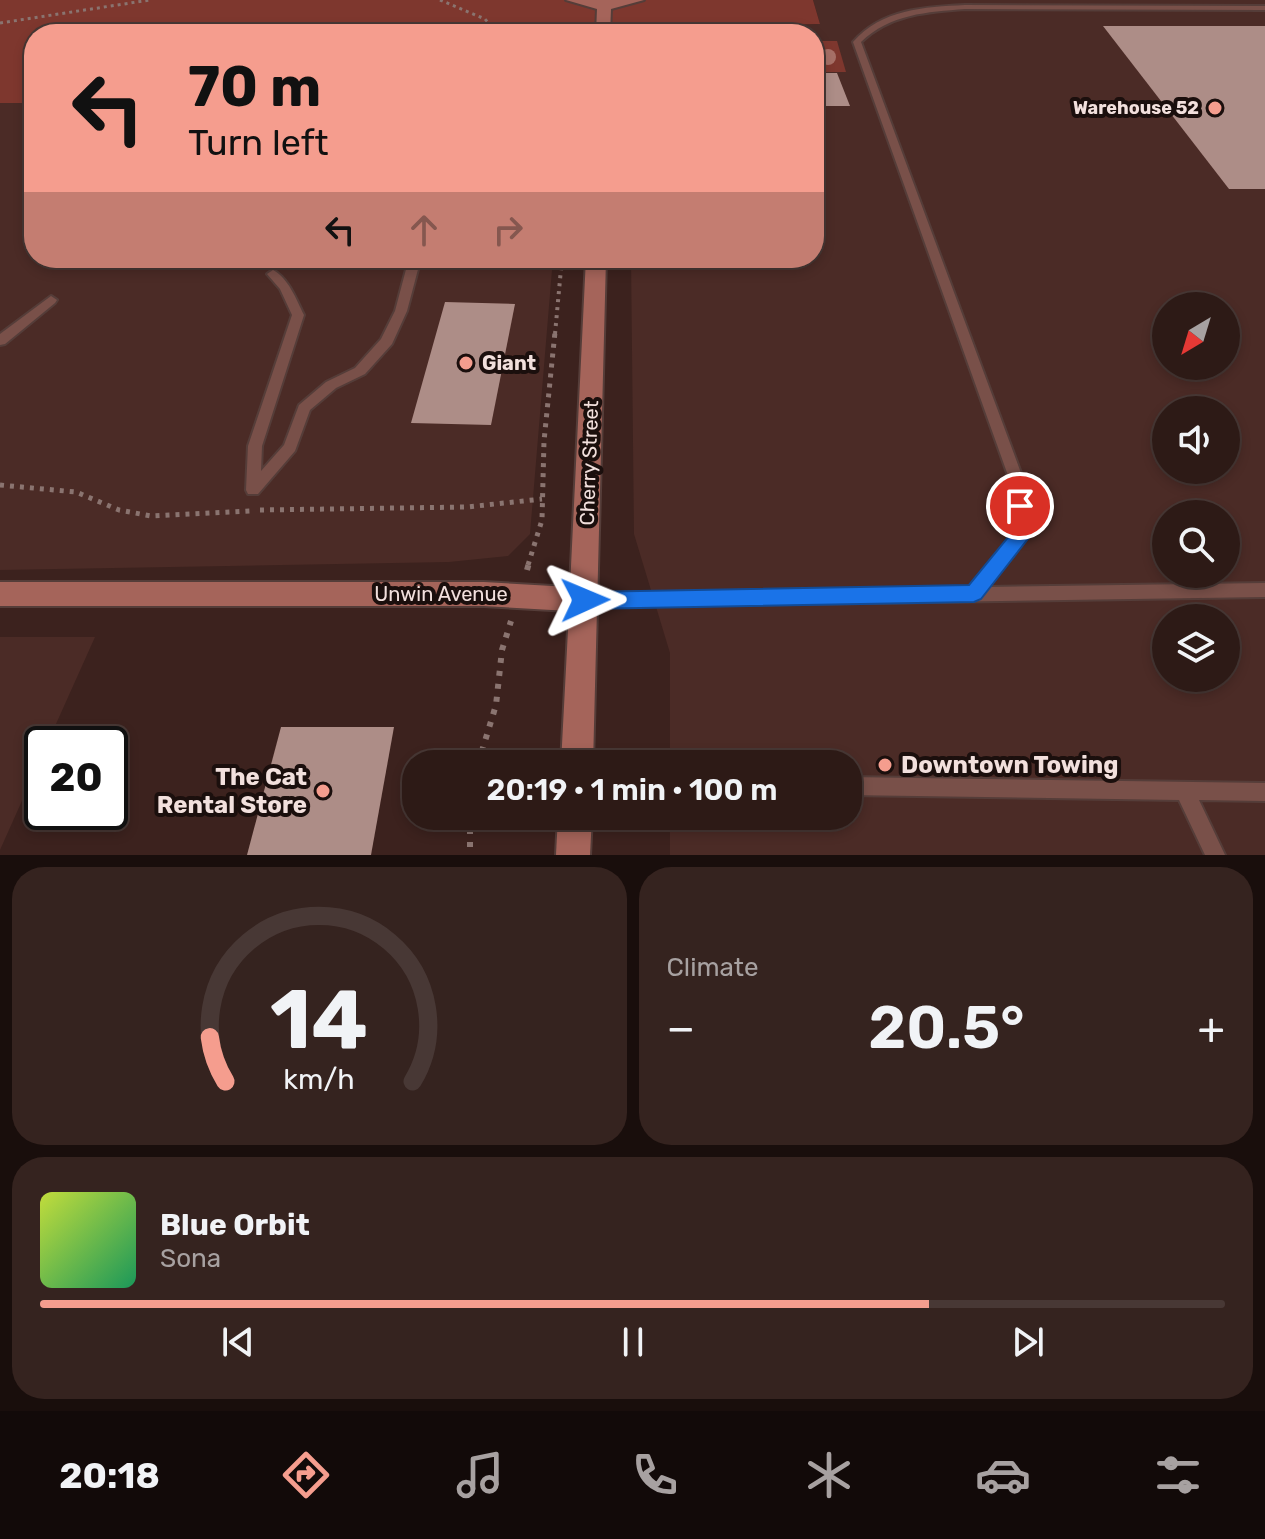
<!DOCTYPE html>
<meta charset="utf-8">
<style>
body{margin:0;font-family:Rubik,sans-serif;background:#35231f;color:#f1f3f6;height:100vh;display:flex;flex-direction:column;font-size:30px;white-space:nowrap}
*{box-sizing:border-box;margin:0}
p{font-size:26px;color:#a7a1a1}
.icon{flex:none;width:44px;height:44px;fill:none;stroke:currentColor;stroke-width:2;stroke-linecap:round;stroke-linejoin:round}
.map{position:relative;height:855px;overflow:hidden}
.sheet{display:flex;flex-direction:column;gap:12px;padding:12px;background:#190e0c;flex:1}
.sheet>*{flex:none}
.guide{position:absolute;left:24px;top:24px;width:800px;height:244px;border-radius:32px;box-shadow:0 4px 12px #0003,0 0 0 2px #483835;background:#f59d8e;color:#111;overflow:hidden}
.needle{width:52px;rotate:218deg}
.buttons{position:absolute;left:1152px;top:292px;display:grid;gap:16px}
.buttons a{display:grid;place-items:center;width:88px;height:88px;border-radius:50%;background:#2d1a16;box-shadow:0 4px 12px #0003,0 0 0 2px #483835;font-size:40px}
.speed{position:absolute;left:24px;top:726px;display:flex;gap:16px;font-size:40px;font-weight:700;text-align:center}
.speed>*{display:grid;place-content:center;width:104px;height:104px;border-radius:50%;background:#2d1a16;box-shadow:0 4px 12px #0003,0 0 0 2px #483835;line-height:1}
.speed .limit{border:4px solid #111;border-radius:12px;background:#fff;color:#111}
.pin{position:absolute;display:grid;place-items:center;width:68px;height:68px;color:#fff;margin:-34px;border:4px solid #fff;border-radius:50%;box-shadow:0 2px 8px #0007}
.me{position:absolute;width:88px;margin:-44px;rotate:89deg;stroke-linejoin:round;filter:drop-shadow(0 0 6px #0008)}
.turn{display:flex;align-items:center;gap:28px;height:168px;padding:0 32px;font-size:36px}
.turn .icon{width:104px;height:104px;stroke-width:2.5}
.turn b{display:block;font-size:56px;line-height:68px}
.lanes{display:flex;align-items:center;height:76px;padding:0 32px;background:#0003;justify-content:center;gap:40px;direction:ltr}
.lanes .off{opacity:.35}
.big{font-size:60px;font-weight:600;line-height:1.1}
.sheet .widget{flex:1;display:flex;flex-direction:column;justify-content:center;gap:12px;min-width:0;padding:0 28px;border-radius:32px;background:#35231f}
.sheet .dial{align-items:center;gap:0}
.dial svg{height:208px;overflow:visible;fill:none;stroke:#483835;stroke-width:7;stroke-linecap:round;text-anchor:middle}
.dial text{fill:#f1f3f6;stroke:none}
.song{display:flex;align-items:center;gap:24px}
.cover{width:96px;height:96px;border-radius:12px;background:linear-gradient(135deg,hsl(70 70% 55%),hsl(150 70% 35%))}
.played{height:8px;border-radius:4px;background:linear-gradient(90deg,#f59d8e 75%,#483835 75%)}
.keys{display:flex;justify-content:space-around;direction:ltr}
.heat{display:flex;justify-content:space-between;align-items:center;font-size:44px;direction:ltr}
.sheet .tiles{flex:1;display:grid;gap:12px;grid-template-columns:1fr 1fr}
.widget:last-child{grid-column:span 2}
.trip{position:absolute;left:402px;top:750px;width:460px;height:80px;border-radius:32px;background:#2d1a16;box-shadow:0 4px 12px #0003,0 0 0 2px #483835;font-weight:600;line-height:80px;text-align:center}
.tabs{display:flex;height:128px;justify-content:space-around;align-items:center;background:#120a09;color:#a7a1a1}
.tabs .icon{width:56px;height:56px}
.tabs .on{color:#f59d8e}
.tabs b{font-size:36px;color:#f1f3f6}
.map>svg:first-child{display:block}
.built{fill:#4b2b26;fill-rule:evenodd}
.green{fill:#7e372e}
.building{fill:#ad8d87}
.lines{fill:none;stroke-linecap:round;stroke-linejoin:round}
.lane-casing{stroke:#553d39;stroke-width:4}
.secondary-casing{stroke:#553d39;stroke-width:4}
.path-far3{stroke:#8a7470;stroke-width:3;stroke-dasharray:3 4;stroke-linecap:butt}
.path-far2{stroke:#8a7470;stroke-width:4;stroke-dasharray:3 5;stroke-linecap:butt}
.path-far1{stroke:#8a7470;stroke-width:5;stroke-dasharray:4 6;stroke-linecap:butt}
.path{stroke:#8a7470;stroke-width:6;stroke-dasharray:5 8;stroke-linecap:butt}
.lane{fill:#795049;fill-rule:evenodd}
.secondary{fill:#a5645a;fill-rule:evenodd}
.tree{fill:#a77067}
.route{fill:#1a73e8;stroke:#114b97;stroke-width:2}
.poi-dot{fill:#f59d8e;stroke:#1b0f0d;stroke-width:3}
.labels{text-anchor:middle;dominant-baseline:central;stroke-width:8;stroke-linejoin:round;paint-order:stroke}
.far-poi-label{font-size:18px;font-weight:bold;fill:#f2e0dd;stroke:#1b0f0d;text-anchor:end}
.poi-label{font-size:20px;font-weight:bold;fill:#f2e0dd;stroke:#1b0f0d;text-anchor:start}
.street-label{font-size:20px;fill:#f2e0dd;stroke:#1b0f0d}
.near-poi-label{font-size:24px;font-weight:bold;fill:#f2e0dd;stroke:#1b0f0d;text-anchor:start}
</style>
<div class="map">
<svg width="1265" height="855" viewBox="0 0 1265 855">
<rect width="100%" height="100%" fill="#3c221e"/>
<g class="built">
<path d="M813,0h452v855h-595v-39h178v-52h-178v-111l-36,-119 -3,-276h183v-224h-121l-1,-8 128,-2zM1166,306h60v60h-60zM1166,410h60v60h-60zM1166,514h60v60h-60zM1166,618h60v60h-60z"/>
<polygon points="0,103 34,103 34,258 553,258 530,534 508,556 449,562 0,570"/>
<polygon points="0,637 95,637 47,744 42,744 42,756 0,850"/>
</g>
<g class="green">
<polygon points="0,0 813,0 820,24 693,26 693,34 34,34 34,103 0,103"/>
<polygon points="814,41 837,41 846,72 814,72"/>
</g>
<g class="building">
<polygon points="1103,26 1265,26 1265,189 1229,189"/>
<polygon points="814,73 837,73 850,106 814,106"/>
<polygon points="445,302 515,304 491,425 411,423"/>
<polygon points="281,727 394,727 371,855 247,855"/>
</g>
<g class="lines">
<g class="lane-casing">
<g id="lane">
<path d="M965,5l300,1v4l-300,-1c-38,3 -75,5 -104,33l163,439 8,50 -44,56 277,-4v14l-680,10 -6,-2 -2,-5 2,-5 6,-2 384,-5 47,-58 -6,-49 -157,-439c29,-33 71,-35 112,-37z"/>
<path d="M409,258h12l-14,53 -15,33 -27,30 -29,14 -26,22 -15,41 -37,43h-10l-2,-4 2,-44 44,-131 -12,-26 -13,-15 6,-4c16,9 23,29 31,45l-42,131 -1,25 23,-26 15,-40 27,-23 29,-14 26,-29 14,-28z"/>
<polygon points="51,296 57,300 55,303 5,344 0,345 0,334"/>
<polygon points="848,777 1265,783 1265,801 1199,800 1225,855 1205,855 1179,800 848,795"/>
</g>
</g>
<g class="secondary-casing">
<g id="secondary">
<polygon points="566,0 644,0 611,9 610,34 596,34 597,9"/>
<polygon points="586,258 606,258 593,764 561,764 569,611 484,606 0,606 0,582 484,582 570,587"/>
<polygon points="558,816 592,816 590,855 556,855"/>
</g>
</g>
<g class="path-far3">
<polyline points="440,0 485,19 498,34"/>
<polyline points="0,23 150,0"/>
</g>
<polyline class="path-far2" points="555,334 562,258"/>
<g class="path-far1">
<polyline points="0,485 76,492 119,510 151,516 250,511"/>
<polyline points="260,510 467,507 542,499"/>
<polyline points="528,565 542,520 544,441 555,332"/>
</g>
<g class="path">
<polyline points="527,570 529,563"/>
<polyline points="478,764 496,705 502,650 511,621"/>
<polyline points="470,816 470,855"/>
</g>
<use href="#lane" class="lane"/>
<use href="#secondary" class="secondary"/>
</g>
<circle class="tree" cx="828" cy="57" r="8"/>
<polygon class="route" points="1020,499 1030,506 1034,531 981,599 974,602 585,609 577,607 574,600 577,594 585,592 969,585 1014,530 1011,506"/>
<g class="poi-dot">
<circle cx="1215" cy="108" r="8"/>
<circle cx="466" cy="363" r="8"/>
<circle cx="885" cy="765" r="8"/>
<circle cx="323" cy="791" r="8"/>
</g>
<g class="labels">
<g class="far-poi-label">
<text x="1199" y="108">Warehouse 52</text>
</g>
<g class="poi-label">
<text x="482" y="363">Giant</text>
</g>
<g class="street-label">
<text transform="translate(589 463) rotate(-88)">Cherry Street</text>
<text x="441" y="594">Unwin Avenue</text>
</g>
<g class="near-poi-label">
<text x="901" y="765">Downtown Towing</text>
<text x="307" y="777" text-anchor="end">The Cat<tspan x="307" dy="28">Rental Store</tspan></text>
</g>
</g>
</svg>
<div class="buttons">
<a><svg class="needle" viewBox="-14 -14 28 28"><path d="M0-13l5 13h-10z" fill="#e53935"/><path d="M0 13l5-13h-10z" fill="#a7a1a1"/></svg></a>
<a><svg class="icon" aria-label="sound" viewBox="0 0 24 24"><path d="M4 9h4l5-4v14l-5-4H4zM17 9q2 3 0 6"/></svg></a>
<a><svg class="icon" aria-label="search" viewBox="0 0 24 24"><circle cx="10" cy="10" r="6"/><path d="M15 15l6 6"/></svg></a>
<a><svg class="icon" aria-label="layers" viewBox="0 0 24 24"><path d="M12 4l9 5-9 5-9-5zM3 14l9 5 9-5"/></svg></a>
</div>
<div class="speed"><div class="limit">20</div></div>
<div class="pin" style="left:1020px;top:506px;background:#d93025"><svg class="icon" aria-label="arrive" viewBox="0 0 24 24"><path d="M6 21V4h12l-3 4 3 4H6"/></svg></div>
<svg class="me" style="left:585px;top:600px" viewBox="-20 -20 40 40"><path d="M0-17L14 15 0 8-14 15z" fill="#1a73e8" stroke="#fff" stroke-width="4"/></svg>
<div class="trip">20:19 · 1 min · 100 m</div>
<div class="guide">
<div class="turn"><svg class="icon" aria-label="left" viewBox="0 0 24 24"><path d="M17 20v-9H6M10 6l-5 5 5 5"/></svg><div><b>70 m</b>Turn left</div></div>
<div class="lanes"><svg class="icon" aria-label="left" viewBox="0 0 24 24"><path d="M17 20v-9H6M10 6l-5 5 5 5"/></svg><svg class="icon off" aria-label="ahead" viewBox="0 0 24 24"><path d="M12 20V5M6 11l6-6 6 6"/></svg><svg class="icon off" aria-label="right" viewBox="0 0 24 24"><path d="M7 20v-9h11M14 6l5 5-5 5"/></svg></div>
</div>
</div>
<section class="sheet">
<div class="tiles">
<div class="widget dial"><svg viewBox="0 0 100 80">
<path d="M14 69A42 42 0 1 1 86 69"/>
<path d="M14 69A42 42 0 0 1 8 52" stroke="#f59d8e"/>
<text x="50" y="56" font-size="32" font-weight="700">14</text>
<text x="50" y="72" font-size="11">km/h</text>
</svg></div>
<div class="widget"><p>Climate</p>
<div class="heat"><a>−</a><b class="big">20.5°</b><a>+</a></div>
</div>
<div class="widget">
<div class="song"><i class="cover"></i><div><b>Blue Orbit</b><p>Sona</p></div></div>
<div class="played"></div>
<div class="keys"><svg class="icon" aria-label="previous" viewBox="0 0 24 24"><path d="M18 5L8 12l10 7zM5 5v14"/></svg><svg class="icon" aria-label="pause" viewBox="0 0 24 24"><path d="M8 5v14M16 5v14"/></svg><svg class="icon" aria-label="next" viewBox="0 0 24 24"><path d="M6 5l10 7-10 7zM19 5v14"/></svg></div>
</div>
</div>
</section>
<nav class="tabs">
<b>20:18</b>
<svg class="icon on" aria-label="directions" viewBox="0 0 24 24"><path d="M12 3l9 9-9 9-9-9zM9 14v-3h6M13 9l2 2-2 2"/></svg>
<svg class="icon" aria-label="music" viewBox="0 0 24 24"><path d="M9 18V5l10-2v13"/><circle cx="6" cy="18" r="3"/><circle cx="16" cy="16" r="3"/></svg>
<svg class="icon" aria-label="phone" viewBox="0 0 24 24"><path d="M5 4h4l2 5-3 2q2 4 5 5l2-3 5 2v4C11 20 4 13 5 4z"/></svg>
<svg class="icon" aria-label="climate" viewBox="0 0 24 24"><path d="M12 3v18M4 7l16 10M4 17L20 7"/></svg>
<svg class="icon" aria-label="car" viewBox="0 0 24 24"><path d="M5 17H2v-5l4-1 3-4h7l3 4 3 1v5h-3M9 17h6M6 11h13"/><circle cx="7" cy="17" r="2"/><circle cx="17" cy="17" r="2"/></svg>
<svg class="icon" aria-label="filters" viewBox="0 0 24 24"><path d="M4 7h16M4 17h16"/><circle cx="9" cy="7" r="2"/><circle cx="15" cy="17" r="2"/></svg>
</nav>
